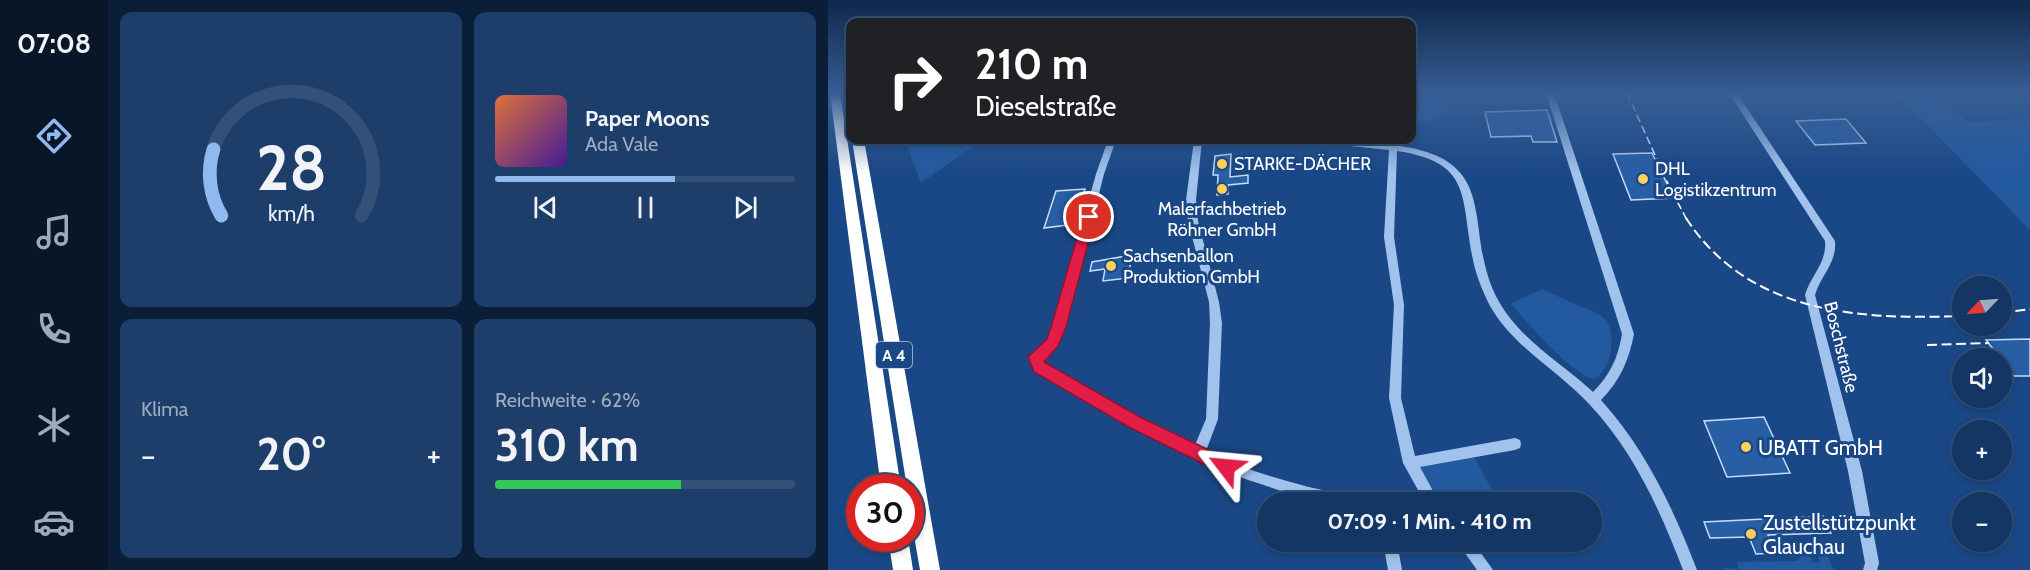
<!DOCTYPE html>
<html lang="de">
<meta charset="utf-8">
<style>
body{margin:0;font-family:Cabin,sans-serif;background:#1d3e6a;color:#f1f3f6;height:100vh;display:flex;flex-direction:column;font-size:22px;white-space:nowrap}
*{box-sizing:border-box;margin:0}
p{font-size:20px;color:#9dabbf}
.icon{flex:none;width:33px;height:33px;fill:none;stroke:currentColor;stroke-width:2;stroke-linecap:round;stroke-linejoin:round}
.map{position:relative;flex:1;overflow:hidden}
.side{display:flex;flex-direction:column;gap:12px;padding:12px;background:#0b1e37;width:720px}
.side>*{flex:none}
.hud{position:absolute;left:18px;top:18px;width:570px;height:126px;border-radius:12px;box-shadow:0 3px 9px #0003,0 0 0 2px #335078;background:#202124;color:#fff;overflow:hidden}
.needle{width:39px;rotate:245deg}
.fabs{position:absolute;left:1124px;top:276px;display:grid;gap:12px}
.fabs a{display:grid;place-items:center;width:60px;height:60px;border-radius:50%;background:#143664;box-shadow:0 3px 9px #0003,0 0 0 2px #335078;font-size:30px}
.speed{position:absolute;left:18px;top:474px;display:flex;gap:12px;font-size:30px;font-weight:700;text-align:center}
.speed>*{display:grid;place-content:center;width:78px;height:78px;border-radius:50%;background:#143664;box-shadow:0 3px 9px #0003,0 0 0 2px #335078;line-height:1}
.speed .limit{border:9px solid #d22;background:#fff;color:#111}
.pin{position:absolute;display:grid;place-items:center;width:51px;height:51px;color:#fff;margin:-26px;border:3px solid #fff;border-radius:50%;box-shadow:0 2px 6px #0007}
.me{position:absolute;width:66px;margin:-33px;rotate:299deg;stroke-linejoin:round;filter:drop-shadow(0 0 4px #0008)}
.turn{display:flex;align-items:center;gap:21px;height:126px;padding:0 30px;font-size:27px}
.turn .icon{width:78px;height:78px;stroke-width:2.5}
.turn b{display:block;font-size:42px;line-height:51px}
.big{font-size:45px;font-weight:700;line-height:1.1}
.side .widget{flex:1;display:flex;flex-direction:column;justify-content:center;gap:9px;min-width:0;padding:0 21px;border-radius:12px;background:#1d3e6a}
.side .dial{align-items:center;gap:0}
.dial svg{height:156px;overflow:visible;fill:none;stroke:#335078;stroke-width:7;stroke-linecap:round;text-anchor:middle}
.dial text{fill:#f1f3f6;stroke:none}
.song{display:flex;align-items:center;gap:18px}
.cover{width:72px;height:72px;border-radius:9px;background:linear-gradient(135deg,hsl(20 70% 55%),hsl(260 70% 35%))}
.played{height:6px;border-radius:3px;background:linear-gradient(90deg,#90b9f0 60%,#335078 60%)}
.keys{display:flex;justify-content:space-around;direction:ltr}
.heat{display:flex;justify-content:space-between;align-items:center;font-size:33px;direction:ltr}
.charge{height:9px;border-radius:4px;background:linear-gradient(90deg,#34c759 62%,#335078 0)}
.side .tiles{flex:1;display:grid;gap:12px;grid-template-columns:repeat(2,1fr)}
.trip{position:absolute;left:429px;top:492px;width:345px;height:60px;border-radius:30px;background:#143664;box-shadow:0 3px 9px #0003,0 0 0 2px #335078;font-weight:700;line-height:60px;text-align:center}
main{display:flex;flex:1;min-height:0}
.dock{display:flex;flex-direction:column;width:108px;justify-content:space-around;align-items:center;background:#081628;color:#9dabbf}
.dock .icon{width:42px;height:42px}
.dock .selected{color:#90b9f0}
.dock b{font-size:27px;color:#f1f3f6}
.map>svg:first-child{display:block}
.green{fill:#22599f}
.building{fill:#285ea4;stroke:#c5dcf9;stroke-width:1.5}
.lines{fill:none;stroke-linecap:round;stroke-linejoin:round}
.minor{fill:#a0c2ec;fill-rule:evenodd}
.highway{fill:#fff;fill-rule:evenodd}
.rail-far1{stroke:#fff;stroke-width:1.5;stroke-dasharray:8 4;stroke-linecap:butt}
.rail{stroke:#fff;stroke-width:2;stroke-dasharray:10 4.5;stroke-linecap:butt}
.route{fill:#e11d48;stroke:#92132f;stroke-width:1.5}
.poi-dot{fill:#ffd15c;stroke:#1a4886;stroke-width:2}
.labels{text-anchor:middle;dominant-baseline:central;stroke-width:6;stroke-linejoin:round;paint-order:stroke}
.shield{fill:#1a4886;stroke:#bac8db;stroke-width:1.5}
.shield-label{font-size:16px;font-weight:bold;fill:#fff}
.poi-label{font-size:18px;fill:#fff;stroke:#1a4886;text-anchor:start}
.street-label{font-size:18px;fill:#fff;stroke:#1a4886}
.near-poi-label{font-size:21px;fill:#fff;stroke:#1a4886;text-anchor:start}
</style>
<main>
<nav class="dock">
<b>07:08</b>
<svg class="icon selected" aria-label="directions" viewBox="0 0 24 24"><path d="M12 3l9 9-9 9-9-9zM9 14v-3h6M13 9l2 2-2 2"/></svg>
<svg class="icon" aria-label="music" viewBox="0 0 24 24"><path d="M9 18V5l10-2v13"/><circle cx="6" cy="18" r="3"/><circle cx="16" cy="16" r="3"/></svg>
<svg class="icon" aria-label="phone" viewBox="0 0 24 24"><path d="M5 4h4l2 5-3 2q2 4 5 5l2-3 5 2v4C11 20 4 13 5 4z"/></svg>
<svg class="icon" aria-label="climate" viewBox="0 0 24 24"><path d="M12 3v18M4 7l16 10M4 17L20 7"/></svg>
<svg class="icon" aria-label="car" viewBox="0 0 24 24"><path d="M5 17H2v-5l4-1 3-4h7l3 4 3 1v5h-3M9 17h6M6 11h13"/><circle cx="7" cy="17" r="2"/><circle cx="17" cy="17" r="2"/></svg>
</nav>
<section class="side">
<div class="tiles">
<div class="widget dial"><svg viewBox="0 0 100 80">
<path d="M14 69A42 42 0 1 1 86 69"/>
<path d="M14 69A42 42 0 0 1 10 35" stroke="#90b9f0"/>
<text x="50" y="56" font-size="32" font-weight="700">28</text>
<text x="50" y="72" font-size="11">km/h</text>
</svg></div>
<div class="widget">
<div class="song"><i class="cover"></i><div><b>Paper Moons</b><p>Ada Vale</p></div></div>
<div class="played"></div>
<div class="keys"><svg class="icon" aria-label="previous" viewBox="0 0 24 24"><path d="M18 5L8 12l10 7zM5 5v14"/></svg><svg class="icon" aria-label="pause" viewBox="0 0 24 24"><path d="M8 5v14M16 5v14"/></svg><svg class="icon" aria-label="next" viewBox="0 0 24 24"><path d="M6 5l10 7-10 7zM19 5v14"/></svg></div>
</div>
<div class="widget"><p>Klima</p>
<div class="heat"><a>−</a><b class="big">20°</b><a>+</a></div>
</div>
<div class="widget"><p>Reichweite · 62%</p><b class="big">310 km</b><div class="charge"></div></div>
</div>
</section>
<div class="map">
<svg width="1202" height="570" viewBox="0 0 1202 570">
<rect width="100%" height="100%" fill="#1a4886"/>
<g class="green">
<path d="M584,93h33l2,20c-12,7 -23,13 -35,3z"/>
<polygon points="1068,93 1107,93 1139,122 1202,119 1202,230"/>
<polygon points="77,140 154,140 93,183"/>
<path d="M714,289c11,5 23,11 35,16 26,10 37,13 34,46 -2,11 -7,21 -16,28 -19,0 -72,-60 -84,-76z"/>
<polygon points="643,451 670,501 604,502 582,463"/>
<polygon points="988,552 998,552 1004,567 1008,570 895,570 895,568 911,569 909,562 968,561 978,553 982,554 984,562 992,563"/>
</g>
<g class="building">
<polygon points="719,110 729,142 705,142 703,136 663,137 657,112"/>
<polygon points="1018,119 1038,143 987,145 968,121"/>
<polygon points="824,153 846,198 803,200 785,154"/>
<polygon points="403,154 402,177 420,175 420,183 400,185 400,194 389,195 390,175 385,175 387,156"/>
<polygon points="257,189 247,224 216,228 228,191"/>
<polygon points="304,255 300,278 275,281 277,269 262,271 264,262"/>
<polygon points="1202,339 1202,376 1186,376 1158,340"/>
<polygon points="936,417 962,473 899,477 876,421"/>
<polygon points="995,516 1003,533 940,535 948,553 928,554 921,537 882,538 876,522"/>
</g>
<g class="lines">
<g class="minor">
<path d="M718,93h8l80,241c-5,26 -14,47 -33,66 45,50 72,108 96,170h-14c-23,-60 -49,-118 -93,-165 -32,-35 -76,-57 -100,-99 -8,-16 -15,-33 -18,-51 -11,-60 -1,-93 -75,-104l-3,86 10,68 -3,93 14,58 100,-18 5,2 1,4 -1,4 -5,2 -95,17 19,35h-37l2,-5 14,-7 -15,-27 -14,-65 5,-93 -10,-68 5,-87 -39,-4 -17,-4 -1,-2c10,-1 21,1 31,3 13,1 25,2 37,3 105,15 61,86 98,154 22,40 63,62 95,92 17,-17 25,-34 29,-58z"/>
<path d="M901,93h8l98,148c2,22 -14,34 -20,54l47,176 17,92 -2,7h-14l2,-7 -17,-92 -43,-176c6,-20 22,-32 20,-54z"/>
<path d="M280,140h8l-12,34 -39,153 -8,18 -15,14 3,6 94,53 56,27 11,-26 4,-96 -1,-21 -21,-81 -2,-21 8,-60h8l-6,60 2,21 21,81 3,21 -4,96 -12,32c44,21 92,35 140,44l5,2 2,5h-38l-94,-31 -90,-45 -95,-55 -6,-13 18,-19 5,-12 43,-153z"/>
<polygon points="555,542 569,542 574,570 560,570"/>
<polygon points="629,542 645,542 665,570 649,570"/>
</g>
<g class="highway">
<polygon points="2,93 12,93 73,488 53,488"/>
<polygon points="17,93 22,93 22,99 18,98"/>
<polygon points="24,140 36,140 112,570 92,570 82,513 82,488 79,488"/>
<polygon points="60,538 80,538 85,570 65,570"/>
</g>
<polyline class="rail-far1" points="799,93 841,186 859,220"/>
<g class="rail">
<path d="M858,218c62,96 174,102 276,98"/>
<polyline points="1173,313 1202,309"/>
<polyline points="1099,345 1161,343"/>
</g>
</g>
<linearGradient id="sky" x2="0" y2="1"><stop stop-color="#0e284a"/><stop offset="0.54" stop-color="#385e95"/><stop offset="1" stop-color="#385e95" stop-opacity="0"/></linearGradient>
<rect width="1202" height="173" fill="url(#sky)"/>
<polygon class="route" points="261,213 267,217 238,327 230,346 216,362 312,417 404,461 406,467 404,472 398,475 392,472 301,427 206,372 200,357 219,339 223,327 255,217"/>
<g class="poi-dot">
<circle cx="394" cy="164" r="6"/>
<circle cx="815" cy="179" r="6"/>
<circle cx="394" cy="189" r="6"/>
<circle cx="283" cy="266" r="6"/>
<circle cx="918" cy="447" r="6"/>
<circle cx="923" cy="534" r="6"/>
</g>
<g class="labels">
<rect class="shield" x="48" y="342" width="36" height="26" rx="4.5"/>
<g class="shield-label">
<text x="66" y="355">A 4</text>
</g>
<g class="poi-label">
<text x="406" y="164">STARKE-DÄCHER</text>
<text x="827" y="169">DHL<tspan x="827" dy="21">Logistikzentrum</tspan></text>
<text x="394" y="209" text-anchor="middle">Malerfachbetrieb<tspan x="394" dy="21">Röhner GmbH</tspan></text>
<text x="295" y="256">Sachsenballon<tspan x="295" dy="21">Produktion GmbH</tspan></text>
</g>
<g class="street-label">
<text transform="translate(1013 347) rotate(76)">Boschstraße</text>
</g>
<g class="near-poi-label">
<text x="930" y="447">UBATT GmbH</text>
<text x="935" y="522">Zustellstützpunkt<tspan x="935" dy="24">Glauchau</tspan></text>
</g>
</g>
</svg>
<div class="fabs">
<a><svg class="needle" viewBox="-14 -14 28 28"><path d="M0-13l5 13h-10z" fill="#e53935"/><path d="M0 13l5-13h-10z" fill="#9dabbf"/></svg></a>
<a><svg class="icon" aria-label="sound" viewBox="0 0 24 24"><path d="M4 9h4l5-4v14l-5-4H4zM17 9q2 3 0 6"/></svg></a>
<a>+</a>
<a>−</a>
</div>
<div class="speed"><div class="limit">30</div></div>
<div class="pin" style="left:261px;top:217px;background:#d93025"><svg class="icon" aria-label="arrive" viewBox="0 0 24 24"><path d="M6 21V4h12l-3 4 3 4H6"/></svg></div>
<svg class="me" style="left:398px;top:467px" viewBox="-20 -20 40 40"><path d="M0-17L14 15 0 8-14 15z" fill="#e11d48" stroke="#fff" stroke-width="4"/></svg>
<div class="trip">07:09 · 1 Min. · 410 m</div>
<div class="hud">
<div class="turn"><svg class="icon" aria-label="right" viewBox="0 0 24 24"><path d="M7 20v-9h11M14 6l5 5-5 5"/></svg><div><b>210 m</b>Dieselstraße</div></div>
</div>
</div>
</main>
